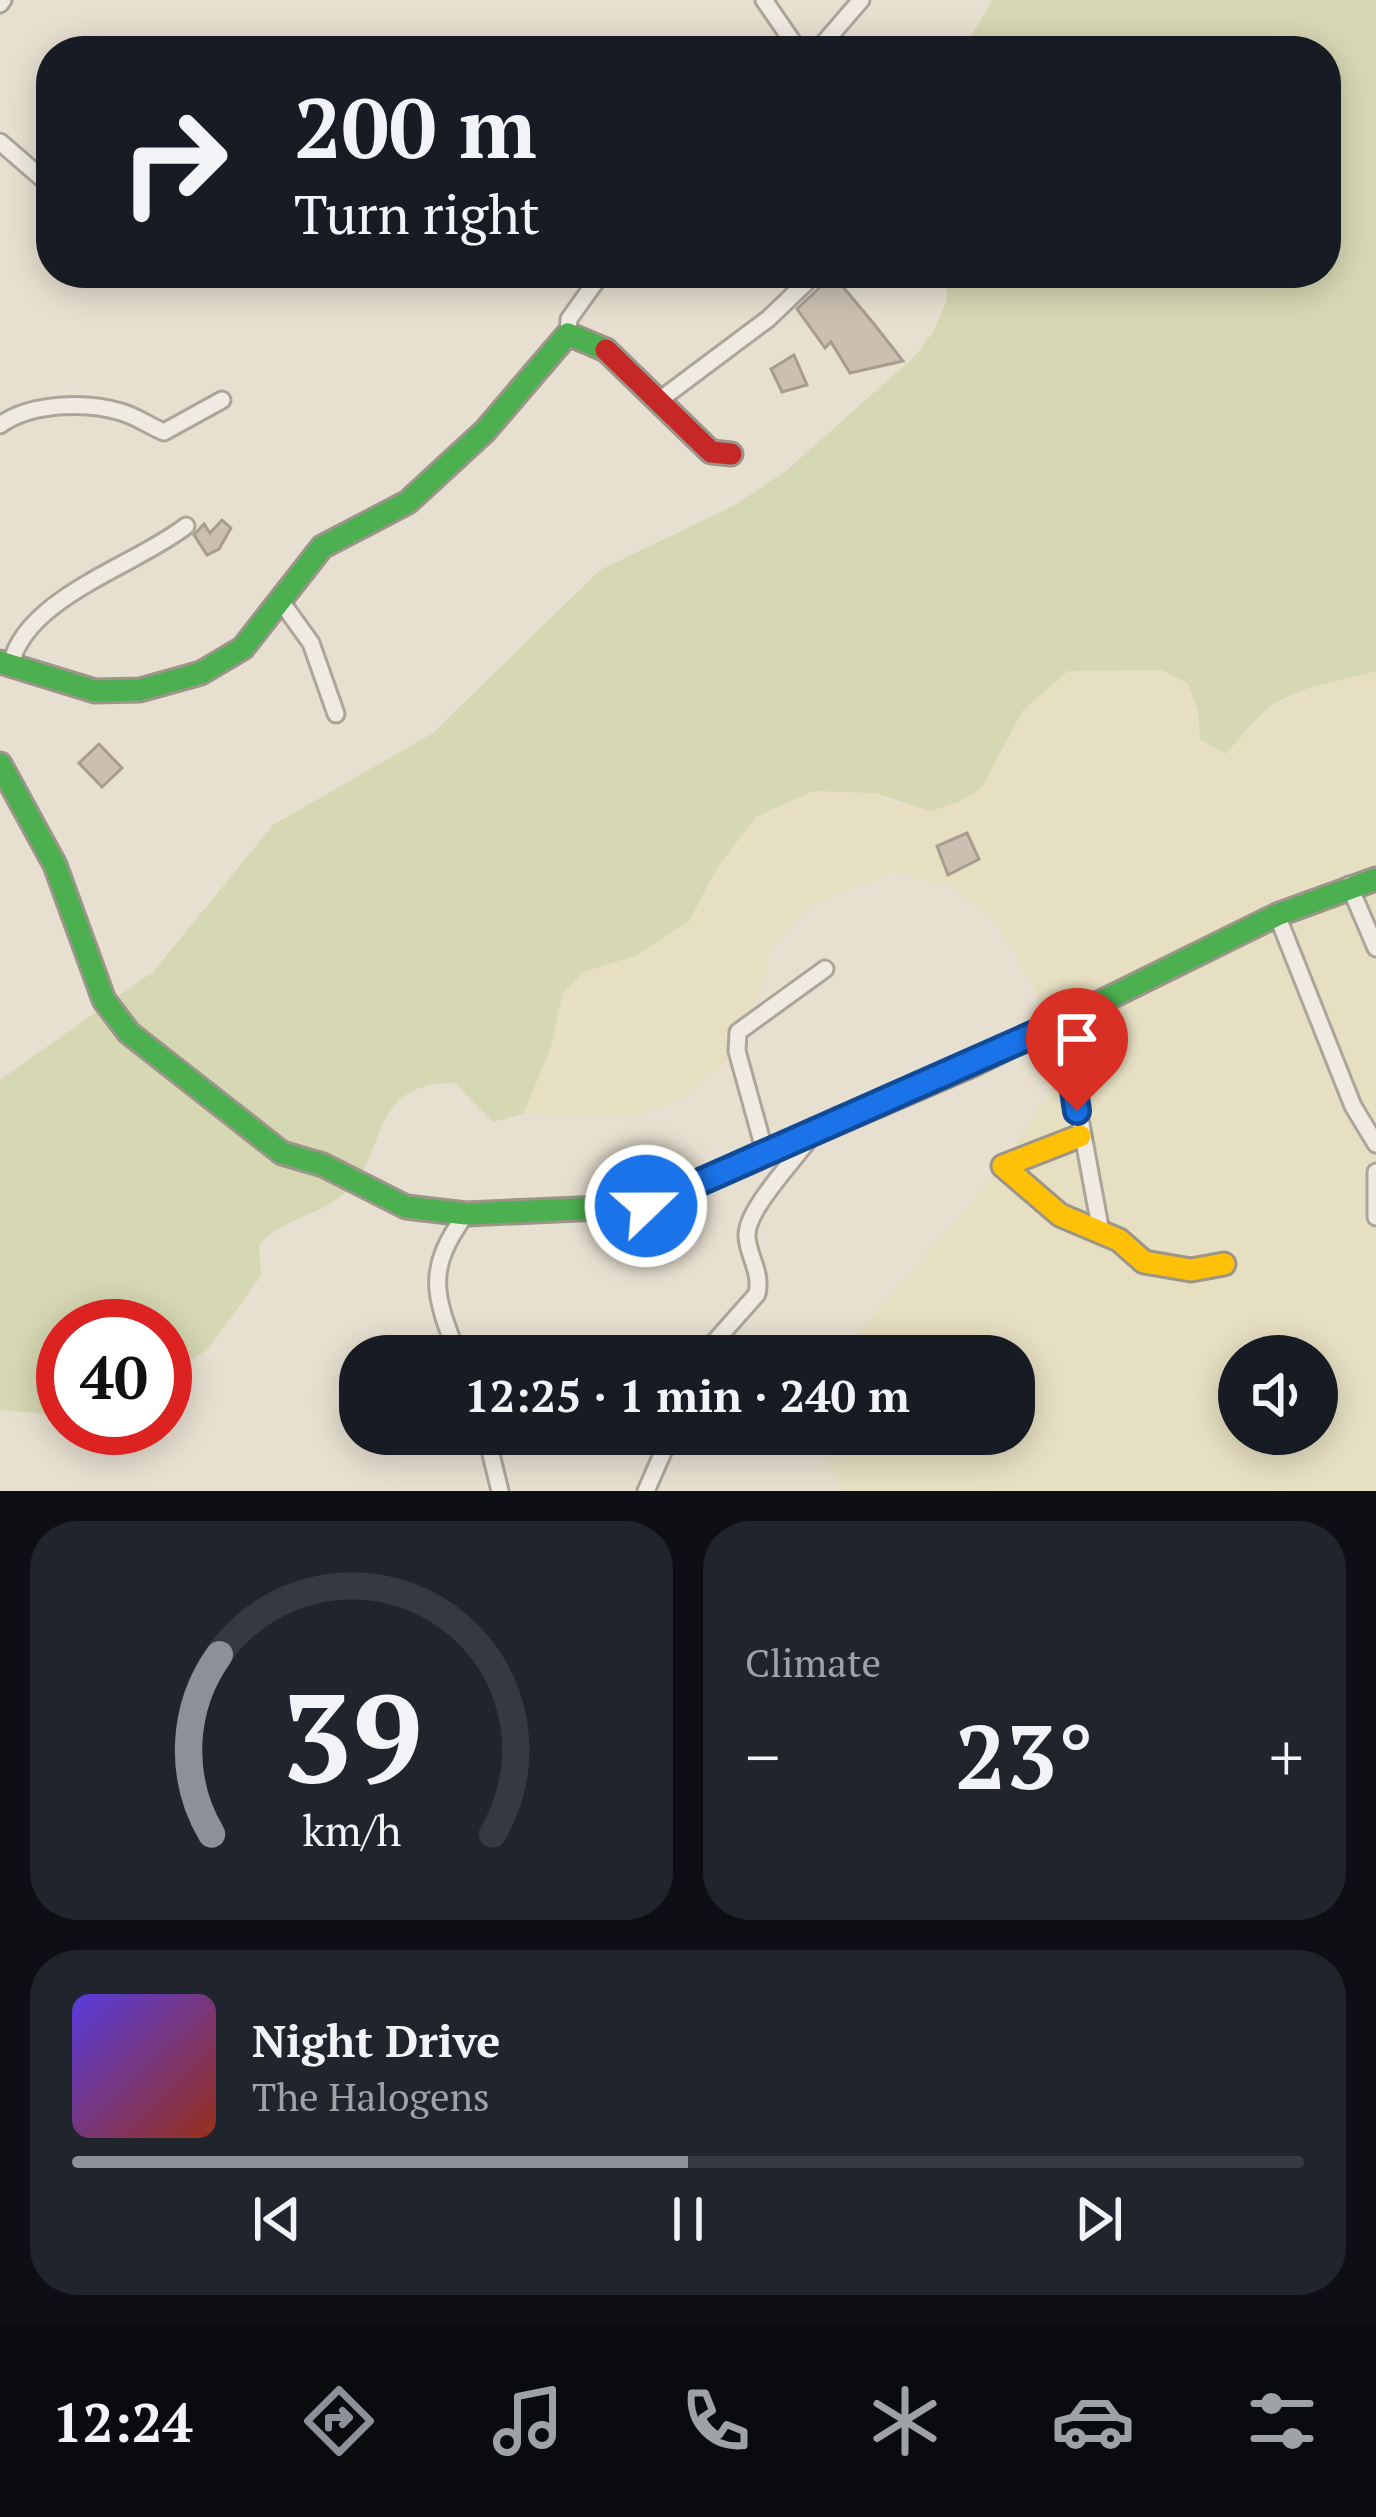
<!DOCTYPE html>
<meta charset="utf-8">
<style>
body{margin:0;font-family:"PT Serif",serif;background:#20242c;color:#f1f3f6;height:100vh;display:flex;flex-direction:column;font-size:45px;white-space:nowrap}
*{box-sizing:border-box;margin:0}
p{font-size:39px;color:#9ea1a6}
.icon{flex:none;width:66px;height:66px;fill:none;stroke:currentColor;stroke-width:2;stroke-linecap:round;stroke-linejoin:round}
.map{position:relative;height:1491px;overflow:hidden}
.details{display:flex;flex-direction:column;gap:30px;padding:30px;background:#0d0f14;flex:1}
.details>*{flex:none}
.hud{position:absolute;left:36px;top:36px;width:1305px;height:252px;border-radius:48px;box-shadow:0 6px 30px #0003;background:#171b24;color:#f1f3f6;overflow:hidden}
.tools{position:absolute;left:1218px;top:1335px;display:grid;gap:24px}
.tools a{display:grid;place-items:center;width:120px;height:120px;border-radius:50%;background:#171b24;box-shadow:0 6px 30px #0003;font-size:60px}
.speed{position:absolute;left:36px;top:1299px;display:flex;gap:24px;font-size:60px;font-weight:700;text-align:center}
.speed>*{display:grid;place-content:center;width:156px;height:156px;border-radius:50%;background:#171b24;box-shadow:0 6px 30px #0003;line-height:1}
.speed .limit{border:18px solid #d22;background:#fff;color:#111}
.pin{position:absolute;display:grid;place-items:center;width:102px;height:102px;color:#fff;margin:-123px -51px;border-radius:50% 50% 50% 0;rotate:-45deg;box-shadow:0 0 12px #0007}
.pin .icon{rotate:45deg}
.me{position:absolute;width:132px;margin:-66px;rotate:68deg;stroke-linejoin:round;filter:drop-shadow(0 0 9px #0008)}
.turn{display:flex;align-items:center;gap:42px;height:252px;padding:0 60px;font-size:54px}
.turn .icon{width:156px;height:156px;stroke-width:2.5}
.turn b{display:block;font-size:84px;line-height:102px}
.big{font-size:90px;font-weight:800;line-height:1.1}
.details .tile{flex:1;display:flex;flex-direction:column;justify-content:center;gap:18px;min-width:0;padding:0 42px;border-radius:48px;background:#20242c}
.details .dial{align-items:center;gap:0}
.dial svg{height:312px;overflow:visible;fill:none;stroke:#363941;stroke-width:7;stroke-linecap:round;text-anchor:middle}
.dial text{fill:#f1f3f6;stroke:none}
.song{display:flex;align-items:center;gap:36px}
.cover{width:144px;height:144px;border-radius:18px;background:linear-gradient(135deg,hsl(250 70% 55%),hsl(10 70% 35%))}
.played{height:12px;border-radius:6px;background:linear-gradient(90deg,#8c9099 50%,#363941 50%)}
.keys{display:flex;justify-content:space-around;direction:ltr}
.heat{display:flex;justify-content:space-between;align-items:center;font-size:66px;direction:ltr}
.details .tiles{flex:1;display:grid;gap:30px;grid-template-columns:1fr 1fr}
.tile:last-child{grid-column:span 2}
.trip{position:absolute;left:339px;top:1335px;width:696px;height:120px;border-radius:48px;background:#171b24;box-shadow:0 6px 30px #0003;font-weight:800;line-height:120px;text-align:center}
.tab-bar{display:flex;height:192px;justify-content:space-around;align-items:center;background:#090b0e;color:#9ea1a6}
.tab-bar .icon{width:84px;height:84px}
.tab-bar .on{color:#8c9099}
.tab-bar b{font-size:54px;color:#f1f3f6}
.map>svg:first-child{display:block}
.farmland{fill:#e6dfc2;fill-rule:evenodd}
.green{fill:#d6d7b3}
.building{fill:#cbbfb2;stroke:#a89c90;stroke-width:3}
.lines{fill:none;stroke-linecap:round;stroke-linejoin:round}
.street-casing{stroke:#ada599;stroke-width:21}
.fast-casing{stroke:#9c958a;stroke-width:27}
.slow-casing{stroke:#9c958a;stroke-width:27}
.jam-casing{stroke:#9c958a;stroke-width:27}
.street{stroke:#efebe3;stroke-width:15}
.fast{stroke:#4caf50;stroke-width:21}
.slow{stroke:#ffc107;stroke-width:21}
.jam{stroke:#c62828;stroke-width:21}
.route-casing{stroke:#114b97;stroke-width:30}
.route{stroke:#1a73e8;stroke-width:21}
</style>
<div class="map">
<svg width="1376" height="1491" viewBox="0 0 1376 1491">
<rect width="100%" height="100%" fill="#e7e0d1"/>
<path class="farmland" d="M1098,667l63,3 27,13 10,27 2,29 45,-4 20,-24 25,-14 41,-17 45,-9v820h-535l-21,-57h194v-78h-176l146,-168 67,-96 7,-30 2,-28 -62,-110 -46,-37 -59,-15 -82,33 -41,43 -5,29 -32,77 -45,41 -54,22 -111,-3 27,-64 13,-57 20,-21 55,-17 65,-58 14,-29 39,-51 57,-26 62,2 27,13 95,-43 26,-53 19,-22 25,-17zM1239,1356h78v78h-78z"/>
<path class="green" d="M993,0h383v671c-37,10 -80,15 -111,40 -15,12 -26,30 -40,43l-25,-15 -2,-29 -10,-27 -27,-13 -93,1 -45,39 -41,78 -23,14 -29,9 -55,-18 -62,-2 -57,26 -39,51 -28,53 -51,34 -55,17 -20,21 -13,57 -27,64 -30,8 -38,-39c-98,0 -59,83 -124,120 -27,16 -49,18 -72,42l2,31 -54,74 -42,26v-50h-102v89l-63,-5v-330l154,-109 119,-146 160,-92 167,-163 133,-64 53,-35 129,-115 19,-25 13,-32 -2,-26h381v-222h-354l-6,-7z"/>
<g class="building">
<polygon points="833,275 874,324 903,361 850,373 831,342 825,348 797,309"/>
<polygon points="794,355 807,385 782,392 771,369"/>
<polygon points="222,520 231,528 219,549 207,555 194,535 204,524 210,533"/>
<polygon points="99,744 122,768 102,787 79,763"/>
<polygon points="967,833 979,859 948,875 937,846"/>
</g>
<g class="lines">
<g class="street-casing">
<g id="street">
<polyline points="764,0 799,51"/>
<polyline points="0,4 3,0"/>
<polyline points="817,51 861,0"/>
<polyline points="0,142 51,186"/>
<polyline points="568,334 569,319 602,273"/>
<polyline points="661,399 768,319 816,273"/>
<path d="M0,425c30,-22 86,-24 121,-13 15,4 28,14 43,20l58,-32"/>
<polyline points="280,600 311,643 336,714"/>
<path d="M11,664c15,-67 126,-99 175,-138"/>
<polyline points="1349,885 1376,948"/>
<polyline points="1277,915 1353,1106 1376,1144"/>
<polyline points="1074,1017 1071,1070 1101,1232"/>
<polyline points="766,1156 737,1051 738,1032 825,969"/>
<polyline points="1376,1172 1376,1217"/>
<path d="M458,1356c-24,-62 -33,-86 8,-142"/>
<path d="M702,1356l55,-62c5,-23 -9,-37 -10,-58 -1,-26 46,-74 63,-98"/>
<polyline points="486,1434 500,1491"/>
<polyline points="646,1491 671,1434"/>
</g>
</g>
<g class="fast-casing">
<g id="fast">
<polyline points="0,662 95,691 140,690 201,673 243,648 322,547 408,502 485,431 568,334 606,350"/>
<polyline points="0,764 55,865 104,1000 129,1033 282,1153 323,1165 406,1207 466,1214 645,1206 975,1064 1277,915 1376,879"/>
</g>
</g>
<g class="slow-casing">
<polyline id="slow" points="1080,1136 1003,1166 1060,1215 1119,1240 1144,1262 1191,1270 1224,1264"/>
</g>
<g class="jam-casing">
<polyline id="jam" points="606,350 711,452 731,454"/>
</g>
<use href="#street" class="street"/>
<use href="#fast" class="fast"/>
<use href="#slow" class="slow"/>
<use href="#jam" class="jam"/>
</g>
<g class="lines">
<g class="route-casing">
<polyline id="route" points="646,1206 1073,1017 1071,1070 1077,1111"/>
</g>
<use href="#route" class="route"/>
</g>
</svg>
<div class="tools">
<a><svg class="icon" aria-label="sound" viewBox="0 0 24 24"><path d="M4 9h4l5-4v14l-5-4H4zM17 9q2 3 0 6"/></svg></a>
</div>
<div class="speed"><div class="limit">40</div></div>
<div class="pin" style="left:1077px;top:1111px;background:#d93025"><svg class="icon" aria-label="arrive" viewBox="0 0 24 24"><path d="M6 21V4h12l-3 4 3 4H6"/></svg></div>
<svg class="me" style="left:646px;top:1206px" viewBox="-20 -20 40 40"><circle r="17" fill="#1a73e8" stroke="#fff" stroke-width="3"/><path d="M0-11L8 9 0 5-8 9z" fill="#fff"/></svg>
<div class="trip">12:25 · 1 min · 240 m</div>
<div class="hud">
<div class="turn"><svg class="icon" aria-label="right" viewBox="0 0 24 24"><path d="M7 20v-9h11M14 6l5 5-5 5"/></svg><div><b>200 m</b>Turn right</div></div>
</div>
</div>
<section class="details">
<div class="tiles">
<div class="tile dial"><svg viewBox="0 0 100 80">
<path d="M14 69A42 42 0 1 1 86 69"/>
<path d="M14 69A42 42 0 0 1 16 23" stroke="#8c9099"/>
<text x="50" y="56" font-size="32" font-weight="700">39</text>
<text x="50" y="72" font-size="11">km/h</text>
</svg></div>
<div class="tile"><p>Climate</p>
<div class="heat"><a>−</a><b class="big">23°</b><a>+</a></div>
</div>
<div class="tile">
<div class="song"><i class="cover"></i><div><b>Night Drive</b><p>The Halogens</p></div></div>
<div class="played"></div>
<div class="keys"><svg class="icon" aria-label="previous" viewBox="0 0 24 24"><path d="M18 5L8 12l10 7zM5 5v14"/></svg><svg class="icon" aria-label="pause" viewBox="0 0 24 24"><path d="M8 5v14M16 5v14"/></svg><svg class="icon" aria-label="next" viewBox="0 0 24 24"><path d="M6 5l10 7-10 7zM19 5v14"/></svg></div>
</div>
</div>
</section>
<nav class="tab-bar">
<b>12:24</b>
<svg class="icon on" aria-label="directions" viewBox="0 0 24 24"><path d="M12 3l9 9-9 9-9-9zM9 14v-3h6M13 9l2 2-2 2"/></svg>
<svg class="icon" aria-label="music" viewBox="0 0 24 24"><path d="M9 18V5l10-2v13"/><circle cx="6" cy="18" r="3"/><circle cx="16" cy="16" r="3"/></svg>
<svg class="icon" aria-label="phone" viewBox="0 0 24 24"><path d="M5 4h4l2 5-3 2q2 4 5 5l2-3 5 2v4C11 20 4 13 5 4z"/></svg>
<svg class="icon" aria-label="climate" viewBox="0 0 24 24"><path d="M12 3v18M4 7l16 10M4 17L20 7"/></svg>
<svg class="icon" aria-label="car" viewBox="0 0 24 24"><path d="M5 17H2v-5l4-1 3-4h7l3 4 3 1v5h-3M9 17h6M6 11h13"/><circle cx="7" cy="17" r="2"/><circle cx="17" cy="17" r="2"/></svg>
<svg class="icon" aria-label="filters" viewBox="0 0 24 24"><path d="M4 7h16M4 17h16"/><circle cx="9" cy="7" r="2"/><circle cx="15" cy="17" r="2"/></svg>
</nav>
